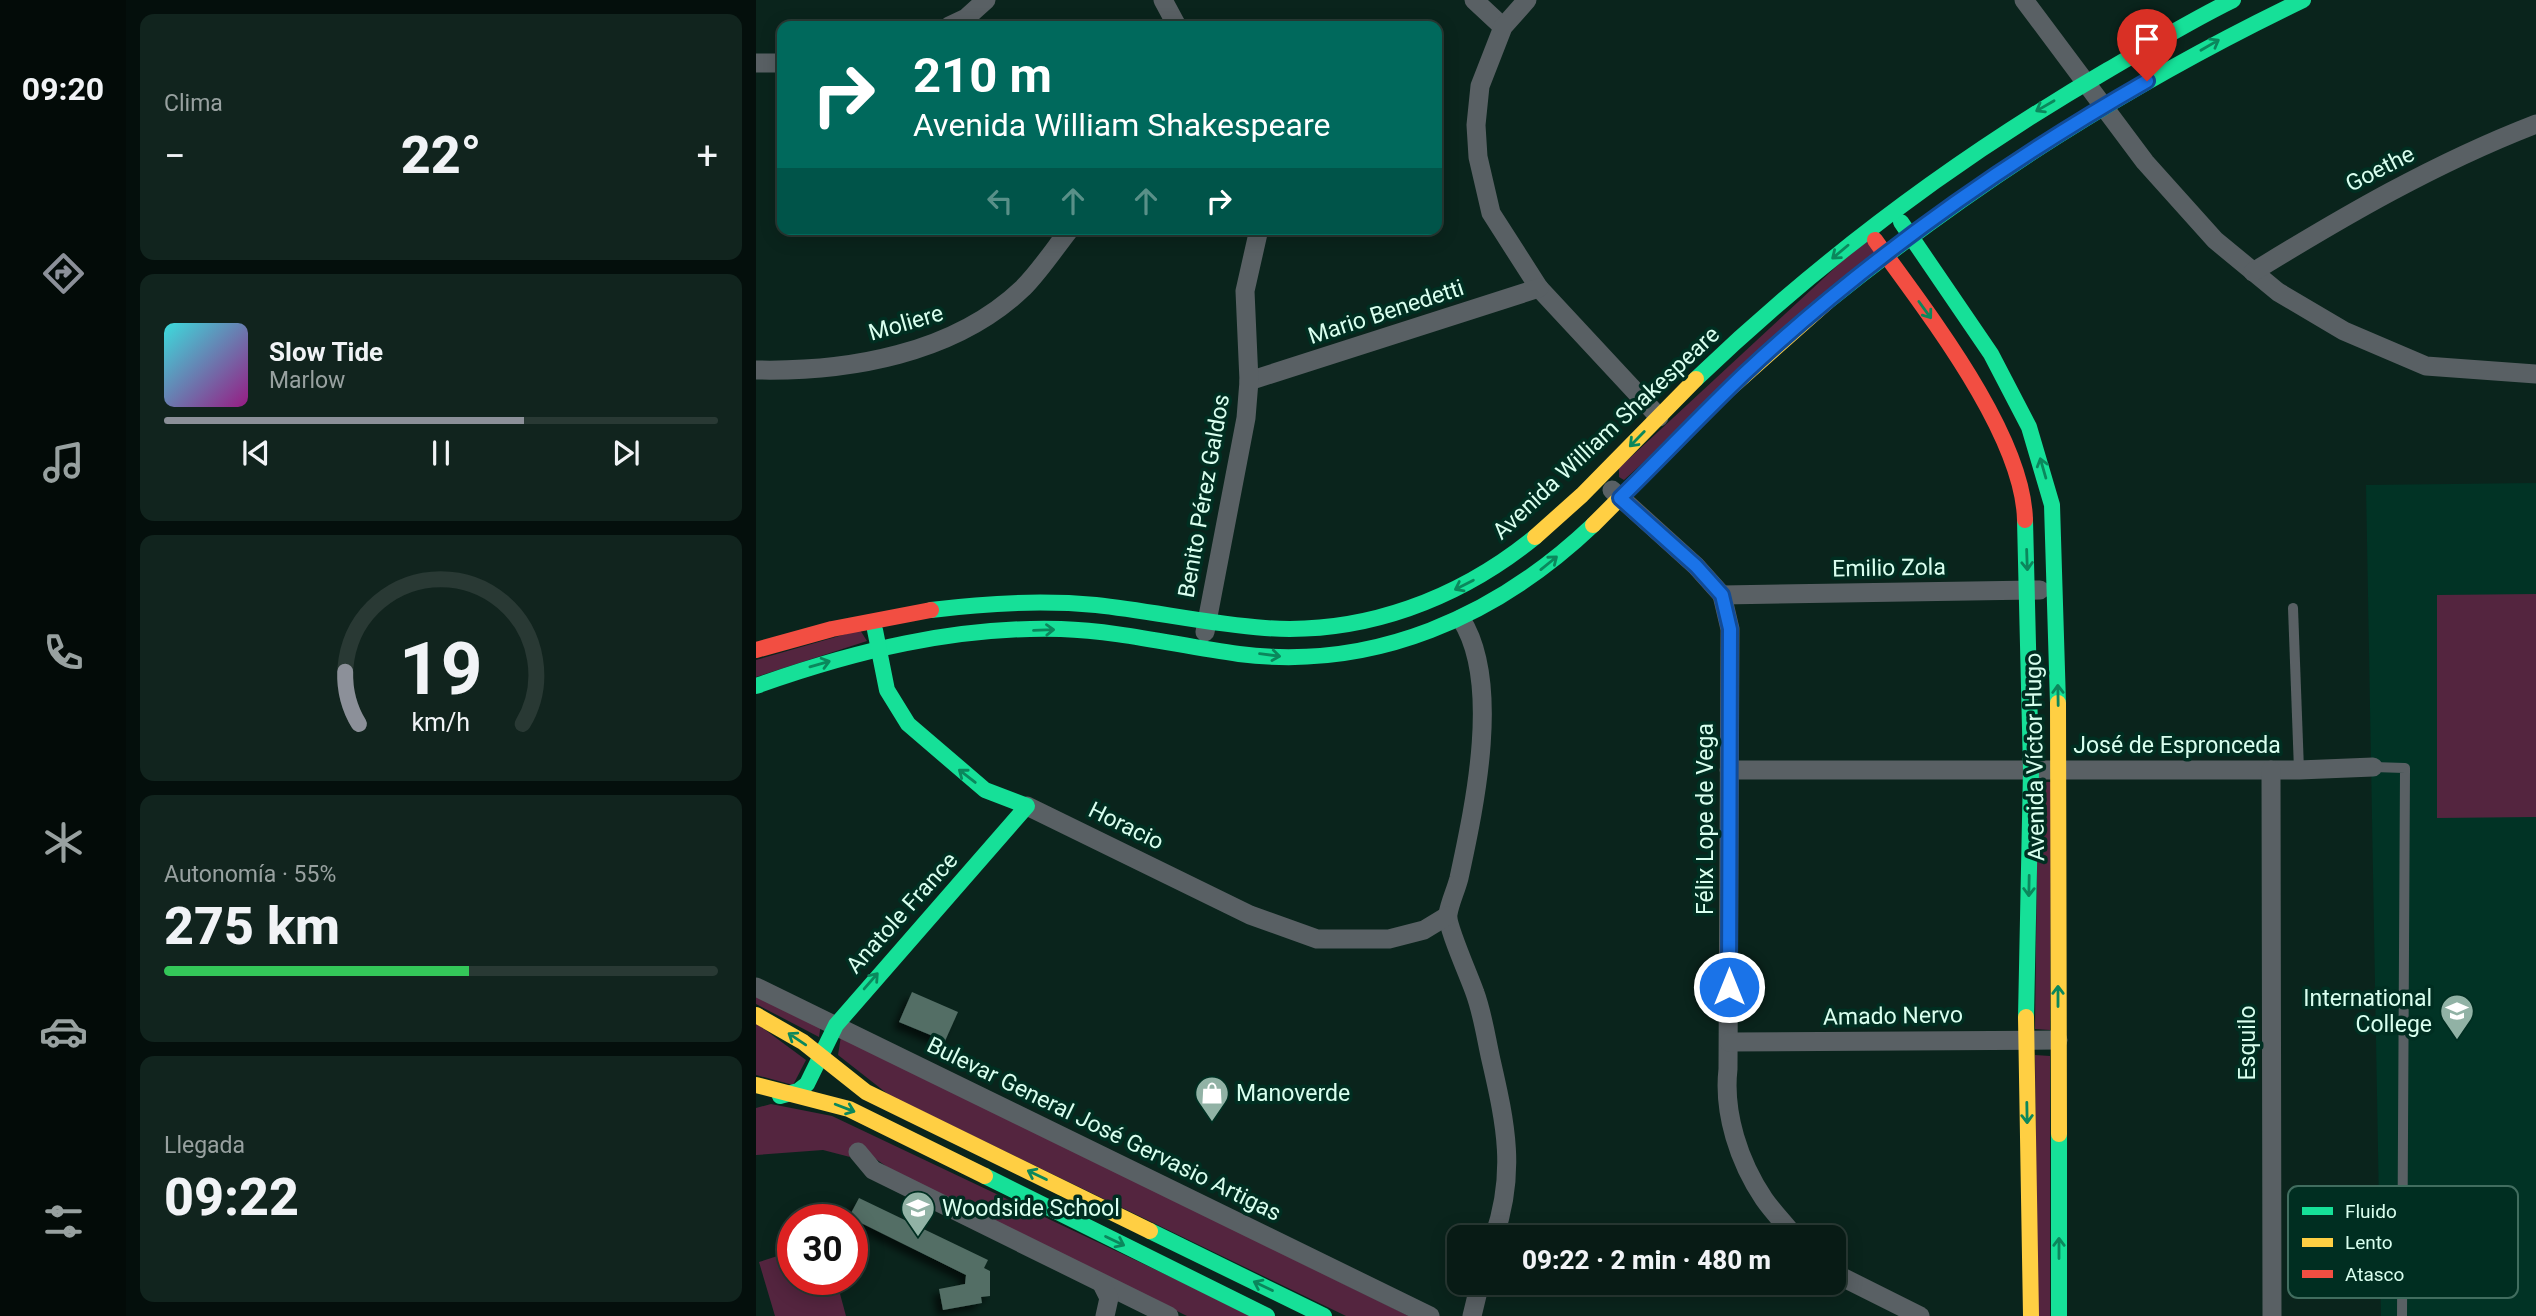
<!DOCTYPE html>
<html lang="es">
<meta charset="utf-8">
<style>
body{margin:0;font-family:Roboto,sans-serif;background:#11241e;color:#f1f3f6;height:100vh;display:flex;flex-direction:column;font-size:26px;white-space:nowrap}
*{box-sizing:border-box;margin:0}
p{font-size:23px;color:#98a1a0}
.icon{flex:none;width:38px;height:38px;fill:none;stroke:currentColor;stroke-width:2;stroke-linecap:round;stroke-linejoin:round}
.map{position:relative;flex:1;overflow:hidden}
.drawer{display:flex;flex-direction:column;gap:14px;padding:14px;background:#040f0c;width:630px}
.drawer>*{flex:none}
.banner{position:absolute;left:21px;top:21px;width:665px;height:214px;border-radius:14px;box-shadow:0 4px 18px #0003,0 0 0 2px #293934;background:#00695c;color:#fff;overflow:hidden}
.speed{position:absolute;left:21px;top:1204px;display:flex;gap:14px;font-size:35px;font-weight:700;text-align:center}
.speed>*{display:grid;place-content:center;width:91px;height:91px;border-radius:50%;background:#081b15;box-shadow:0 4px 18px #0003,0 0 0 2px #293934;line-height:1}
.speed .limit{border:10px solid #d22;background:#fff;color:#111}
.pin{position:absolute;display:grid;place-items:center;width:60px;height:60px;color:#fff;margin:-72px -30px;border-radius:50% 50% 50% 0;rotate:-45deg;box-shadow:0 0 7px #0007}
.pin .icon{rotate:45deg}
.me{position:absolute;width:77px;margin:-38px;rotate:0deg;stroke-linejoin:round;filter:drop-shadow(0 0 5px #0008)}
.turn{display:flex;align-items:center;gap:24px;height:147px;padding:0 21px;font-size:32px}
.turn .icon{width:91px;height:91px;stroke-width:2.5}
.turn b{display:block;font-size:49px;line-height:60px}
.lanes{display:flex;align-items:center;height:66px;padding:0 21px;background:#0003;justify-content:center;gap:35px;direction:ltr}
.lanes .off{opacity:.35}
.big{font-size:52px;font-weight:800;line-height:1.1}
.drawer .widget{flex:1;display:flex;flex-direction:column;justify-content:center;gap:10px;min-width:0;padding:0 24px;border-radius:14px;background:#11241e}
.drawer .dial{align-items:center;gap:0}
.dial svg{height:182px;overflow:visible;fill:none;stroke:#293934;stroke-width:7;stroke-linecap:round;text-anchor:middle}
.dial text{fill:#f1f3f6;stroke:none}
.song{display:flex;align-items:center;gap:21px}
.cover{width:84px;height:84px;border-radius:10px;background:linear-gradient(135deg,hsl(180 70% 55%),hsl(310 70% 35%))}
.played{height:7px;border-radius:4px;background:linear-gradient(90deg,#8c9099 65%,#293934 65%)}
.keys{display:flex;justify-content:space-around;direction:ltr}
.heat{display:flex;justify-content:space-between;align-items:center;font-size:38px;direction:ltr}
.charge{height:10px;border-radius:5px;background:linear-gradient(90deg,#34c759 55%,#293934 0)}
.trip{position:absolute;left:691px;top:1225px;width:399px;height:70px;border-radius:14px;background:#081b15;box-shadow:0 4px 18px #0003,0 0 0 2px #293934;font-weight:800;line-height:70px;text-align:center}
main{display:flex;flex:1;min-height:0}
.menu{display:flex;flex-direction:column;width:126px;justify-content:space-around;align-items:center;background:#030b08;color:#98a1a0}
.menu .icon{width:49px;height:49px}
.menu .current{color:#8c9099}
.menu b{font-size:32px;color:#f1f3f6}
.map>svg:first-child{display:block}
.built{fill:#013325}
.grass{fill:#54253f}
.building{fill:#536e65;filter:url(#shadow)}
.lines{fill:none;stroke-linecap:round;stroke-linejoin:round}
.lane{stroke:#596064;stroke-width:10}
.street{stroke:#596064;stroke-width:19}
.fast{stroke:#16e098;stroke-width:16}
.slow{stroke:#ffcf43;stroke-width:16}
.jam{stroke:#f24e42;stroke-width:16}
.oneway{stroke:#0b875c}
.route-casing{stroke:#114b97;stroke-width:18}
.route{stroke:#1a73e8;stroke-width:12}
.labels{text-anchor:middle;dominant-baseline:central;stroke-width:7;stroke-linejoin:round;paint-order:stroke}
.street-label{font-size:23px;fill:#d9ffef;stroke:#002e21}
.poi-label{font-size:23px;fill:#d9ffef;stroke:#002e21;text-anchor:start}
.key{fill:#002e21;stroke:#416d5f;stroke-width:2}
.key-label{font-size:19px;fill:#d9ffef}
</style>
<main>
<nav class="menu">
<b>09:20</b>
<svg class="icon current" aria-label="directions" viewBox="0 0 24 24"><path d="M12 3l9 9-9 9-9-9zM9 14v-3h6M13 9l2 2-2 2"/></svg>
<svg class="icon" aria-label="music" viewBox="0 0 24 24"><path d="M9 18V5l10-2v13"/><circle cx="6" cy="18" r="3"/><circle cx="16" cy="16" r="3"/></svg>
<svg class="icon" aria-label="phone" viewBox="0 0 24 24"><path d="M5 4h4l2 5-3 2q2 4 5 5l2-3 5 2v4C11 20 4 13 5 4z"/></svg>
<svg class="icon" aria-label="climate" viewBox="0 0 24 24"><path d="M12 3v18M4 7l16 10M4 17L20 7"/></svg>
<svg class="icon" aria-label="car" viewBox="0 0 24 24"><path d="M5 17H2v-5l4-1 3-4h7l3 4 3 1v5h-3M9 17h6M6 11h13"/><circle cx="7" cy="17" r="2"/><circle cx="17" cy="17" r="2"/></svg>
<svg class="icon" aria-label="filters" viewBox="0 0 24 24"><path d="M4 7h16M4 17h16"/><circle cx="9" cy="7" r="2"/><circle cx="15" cy="17" r="2"/></svg>
</nav>
<section class="drawer">
<div class="widget"><p>Clima</p>
<div class="heat"><a>−</a><b class="big">22°</b><a>+</a></div>
</div>
<div class="widget">
<div class="song"><i class="cover"></i><div><b>Slow Tide</b><p>Marlow</p></div></div>
<div class="played"></div>
<div class="keys"><svg class="icon" aria-label="previous" viewBox="0 0 24 24"><path d="M18 5L8 12l10 7zM5 5v14"/></svg><svg class="icon" aria-label="pause" viewBox="0 0 24 24"><path d="M8 5v14M16 5v14"/></svg><svg class="icon" aria-label="next" viewBox="0 0 24 24"><path d="M6 5l10 7-10 7zM19 5v14"/></svg></div>
</div>
<div class="widget dial"><svg viewBox="0 0 100 80">
<path d="M14 69A42 42 0 1 1 86 69"/>
<path d="M14 69A42 42 0 0 1 8 46" stroke="#8c9099"/>
<text x="50" y="56" font-size="32" font-weight="700">19</text>
<text x="50" y="72" font-size="11">km/h</text>
</svg></div>
<div class="widget"><p>Autonomía · 55%</p><b class="big">275 km</b><div class="charge"></div></div>
<div class="widget"><p>Llegada</p><b class="big">09:22</b></div>
</section>
<div class="map">
<svg width="1780" height="1316" viewBox="0 0 1780 1316">
<defs>
<filter id="shadow"><feDropShadow dx="-6" dy="6" stdDeviation="3.5" flood-color="#0009"/></filter>
</defs>
<rect width="100%" height="100%" fill="#0a241c"/>
<polygon class="built" points="1780,483 1780,1316 1625,1316 1610,485"/>
<g class="grass">
<polygon points="1110,239 1120,252 868,480 863,477 863,468"/>
<polygon points="1780,594 1780,817 1681,818 1681,595"/>
<polygon points="104,630 111,641 0,677 0,660"/>
<polygon points="1282,782 1295,782 1294,1030 1279,1029"/>
<polygon points="0,990 65,1024 63,1037 0,1004"/>
<polygon points="0,1023 50,1060 37,1085 0,1075"/>
<polygon points="85,1036 653,1316 590,1316 133,1095 82,1055"/>
<polygon points="1279,1055 1294,1056 1294,1316 1281,1316"/>
<polygon points="15,1104 76,1116 497,1316 431,1316 134,1169 100,1145 94,1157 67,1150 0,1155 0,1108"/>
<polygon points="37,1251 37,1279 80,1279 90,1316 19,1316 3,1262"/>
</g>
<g class="building">
<polygon points="156,992 202,1012 189,1041 143,1022"/>
<polygon points="103,1198 232,1260 228,1268 234,1271 234,1296 225,1297 226,1303 187,1310 183,1289 209,1284 210,1275 93,1217"/>
</g>
<g class="lines">
<g class="lane">
<polyline points="1537,608 1543,770"/>
<polyline points="1617,767 1649,768 1646,1316"/>
</g>
<g class="street">
<polyline points="407,0 421,26"/>
<polyline points="718,0 747,27"/>
<polyline points="771,0 747,27 724,86 720,125 722,157 735,213 783,288 903,417"/>
<polyline points="1268,0 1389,162 1459,240 1522,292 1588,331 1670,366 1780,374"/>
<polyline points="193,26 210,18 230,0"/>
<polyline points="0,63 26,63"/>
<path d="M1497,272c91,-56 182,-109 283,-148"/>
<path d="M0,370c92,2 198,-16 267,-82 17,-17 32,-40 47,-59"/>
<polyline points="493,381 783,288"/>
<path d="M856,490l84,76 26,29 8,34 -2,440c-5,44 11,93 36,130 9,13 21,25 31,38"/>
<polyline points="966,595 1284,590"/>
<path d="M705,619c41,64 13,189 -2,259 -3,12 -9,24 -11,36 -2,11 22,64 27,79 8,22 11,45 16,67 15,65 25,113 3,177"/>
<polyline points="449,632 490,418 493,381 489,291 503,229"/>
<polyline points="973,770 1543,770 1617,767"/>
<polyline points="1515,770 1516,1316"/>
<polyline points="271,806 494,915 561,939 633,939 668,930 691,916"/>
<polyline points="0,987 674,1316"/>
<polyline points="973,1042 1302,1040"/>
<polyline points="102,1152 117,1170 413,1316"/>
<polyline points="1078,1273 1164,1316"/>
<polyline points="346,1284 353,1298 349,1316"/>
<polyline points="716,1316 724,1283"/>
</g>
<g class="fast">
<polyline points="1145,222 1235,354 1273,427 1296,505 1302,703"/>
<path d="M1071,302c150,-121 303,-219 476,-302"/>
<path d="M940,379c125,-120 262,-222 412,-309 41,-24 82,-49 125,-70"/>
<polyline points="1269,520 1275,770 1270,1017"/>
<path d="M175,610c55,-7 110,-10 165,-5 56,6 112,19 169,23 99,7 194,-29 270,-91"/>
<path d="M0,686c98,-35 200,-60 305,-57 60,2 118,17 178,25 135,17 257,-37 354,-129"/>
<polyline points="24,1096 42,1091 51,1084 80,1025 271,806 229,790 152,724 131,690 119,630"/>
<polyline points="229,1176 511,1316"/>
<polyline points="394,1231 568,1316"/>
<polyline points="1303,1316 1303,1134"/>
</g>
<g class="slow">
<polyline points="837,525 971,391 1071,302"/>
<polyline points="779,537 826,495 940,379"/>
<polyline points="1302,703 1303,1134"/>
<polyline points="0,1015 47,1042 110,1092 394,1231"/>
<polyline points="1270,1017 1275,1316"/>
<polyline points="0,1085 93,1109 229,1176"/>
</g>
<g class="jam">
<path d="M1119,240c50,70 148,193 150,280"/>
<polyline points="0,650 76,629 175,610"/>
</g>
</g>
<defs><path id="oneway-shaft" d="M-6 0H5M1.5-3L5.5 0L1.5 3" fill="none" stroke-width="1.6" stroke-linecap="round" stroke-linejoin="round" transform="scale(1.75)"/></defs>
<g class="oneway">
<use href="#oneway-shaft" transform="translate(1454 45) rotate(-30)"/>
<use href="#oneway-shaft" transform="translate(1289 106) rotate(150)"/>
<use href="#oneway-shaft" transform="translate(1084 252) rotate(140)"/>
<use href="#oneway-shaft" transform="translate(1169 310) rotate(54)"/>
<use href="#oneway-shaft" transform="translate(881 439) rotate(134)"/>
<use href="#oneway-shaft" transform="translate(1287 468) rotate(-106)"/>
<use href="#oneway-shaft" transform="translate(1271 560) rotate(88)"/>
<use href="#oneway-shaft" transform="translate(793 563) rotate(-39)"/>
<use href="#oneway-shaft" transform="translate(708 585) rotate(153)"/>
<use href="#oneway-shaft" transform="translate(288 630) rotate(-2)"/>
<use href="#oneway-shaft" transform="translate(514 655) rotate(7)"/>
<use href="#oneway-shaft" transform="translate(64 664) rotate(-16)"/>
<use href="#oneway-shaft" transform="translate(1302 695) rotate(-91)"/>
<use href="#oneway-shaft" transform="translate(211 776) rotate(-142)"/>
<use href="#oneway-shaft" transform="translate(1273 886) rotate(91)"/>
<use href="#oneway-shaft" transform="translate(115 981) rotate(-49)"/>
<use href="#oneway-shaft" transform="translate(1302 996) rotate(-90)"/>
<use href="#oneway-shaft" transform="translate(41 1039) rotate(-146)"/>
<use href="#oneway-shaft" transform="translate(89 1108) rotate(21)"/>
<use href="#oneway-shaft" transform="translate(1271 1113) rotate(89)"/>
<use href="#oneway-shaft" transform="translate(281 1175) rotate(-154)"/>
<use href="#oneway-shaft" transform="translate(359 1241) rotate(26)"/>
<use href="#oneway-shaft" transform="translate(1303 1248) rotate(-90)"/>
<use href="#oneway-shaft" transform="translate(507 1286) rotate(-154)"/>
</g>
<g class="lines">
<g class="route-casing">
<path id="route" d="M973,987l1,-358 -8,-34 -26,-29 -76,-68c42,-41 82,-84 124,-124 122,-114 258,-210 403,-293"/>
</g>
<use href="#route" class="route"/>
</g>
<defs>
<g id="school-pin" transform="scale(1.75)"><path d="M0 17L-7.5 6A9.5 9.5 0 1 1 7.5 6Z" fill="#91b2a5" stroke="#002e21"/><path d="M0-5L7-2L0 1L-7-2ZM-4 1L0 2.5L4 1V4Q0 6-4 4Z" fill="#fff"/></g>
<g id="shop-pin" transform="scale(1.75)"><path d="M0 17L-7.5 6A9.5 9.5 0 1 1 7.5 6Z" fill="#91b2a5" stroke="#002e21"/><path d="M-5-2.5h2.3a2.7 3.5 0 0 1 5.4 0H5L5.5 6h-11ZM-1.5-2.5h3a1.5 2.3 0 0 0-3 0Z" fill="#fff"/></g>
</defs>
<g fill-rule="evenodd">
<use href="#school-pin" x="1701" y="1011"/>
<use href="#shop-pin" x="456" y="1093"/>
<use href="#school-pin" x="162" y="1208"/>
</g>
<g class="labels">
<g class="street-label">
<text transform="translate(1624 169) rotate(-27)">Goethe</text>
<text transform="translate(630 312) rotate(-18)">Mario Benedetti</text>
<text transform="translate(150 323) rotate(-16)">Moliere</text>
<text transform="translate(850 433) rotate(-43)">Avenida William Shakespeare</text>
<text transform="translate(448 496) rotate(-80)">Benito Pérez Galdos</text>
<text transform="translate(1133 568) rotate(-1)">Emilio Zola</text>
<text x="1421" y="745">José de Espronceda</text>
<text transform="translate(1279 757) rotate(-91)">Avenida Víctor Hugo</text>
<text transform="translate(949 819) rotate(-90)">Félix Lope de Vega</text>
<text transform="translate(370 826) rotate(26)">Horacio</text>
<text transform="translate(146 913) rotate(-48)">Anatole France</text>
<text transform="translate(1137 1016) rotate(-1)">Amado Nervo</text>
<text transform="translate(1491 1043) rotate(-90)">Esquilo</text>
<text transform="translate(348 1129) rotate(26)">Bulevar General José Gervasio Artigas</text>
</g>
<g class="poi-label">
<text x="1676" y="998" text-anchor="end">International<tspan x="1676" dy="26">College</tspan></text>
<text x="480" y="1093">Manoverde</text>
<text x="186" y="1208">Woodside School</text>
</g>
</g>
<rect x="1532" y="1186" width="230" height="112" rx="10" class="key"/>
<rect x="1546" y="1207" width="31" height="8" fill="#16e098"/>
<rect x="1546" y="1238" width="31" height="9" fill="#ffcf43"/>
<rect x="1546" y="1270" width="31" height="8" fill="#f24e42"/>
<g class="key-label">
<text x="1589" y="1218">Fluido</text>
<text x="1589" y="1249">Lento</text>
<text x="1589" y="1281">Atasco</text>
</g>
</svg>
<div class="speed"><div class="limit">30</div></div>
<div class="pin" style="left:1391px;top:81px;background:#d93025"><svg class="icon" aria-label="arrive" viewBox="0 0 24 24"><path d="M6 21V4h12l-3 4 3 4H6"/></svg></div>
<svg class="me" style="left:973px;top:987px" viewBox="-20 -20 40 40"><circle r="17" fill="#1a73e8" stroke="#fff" stroke-width="3"/><path d="M0-11L8 9 0 5-8 9z" fill="#fff"/></svg>
<div class="trip">09:22 · 2 min · 480 m</div>
<div class="banner">
<div class="turn"><svg class="icon" aria-label="right" viewBox="0 0 24 24"><path d="M7 20v-9h11M14 6l5 5-5 5"/></svg><div><b>210 m</b>Avenida William Shakespeare</div></div>
<div class="lanes"><svg class="icon off" aria-label="left" viewBox="0 0 24 24"><path d="M17 20v-9H6M10 6l-5 5 5 5"/></svg><svg class="icon off" aria-label="ahead" viewBox="0 0 24 24"><path d="M12 20V5M6 11l6-6 6 6"/></svg><svg class="icon off" aria-label="ahead" viewBox="0 0 24 24"><path d="M12 20V5M6 11l6-6 6 6"/></svg><svg class="icon" aria-label="right" viewBox="0 0 24 24"><path d="M7 20v-9h11M14 6l5 5-5 5"/></svg></div>
</div>
</div>
</main>
